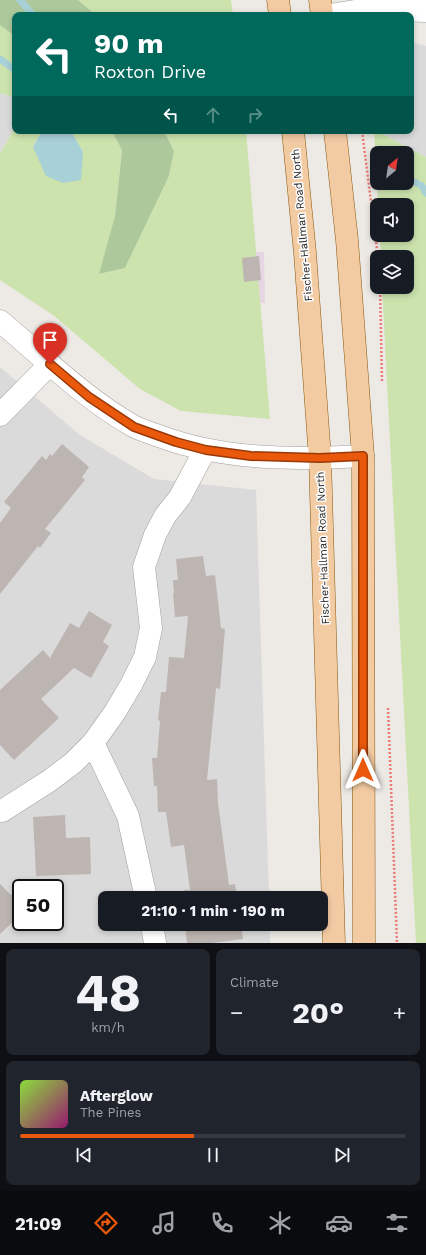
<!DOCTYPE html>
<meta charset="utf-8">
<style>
body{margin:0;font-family:"Work Sans",sans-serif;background:#20242c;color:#f1f3f6;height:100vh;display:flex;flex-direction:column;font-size:15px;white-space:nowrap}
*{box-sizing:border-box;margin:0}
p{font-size:13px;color:#9ea1a6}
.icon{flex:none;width:22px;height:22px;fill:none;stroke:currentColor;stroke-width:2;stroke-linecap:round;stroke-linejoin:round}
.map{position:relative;height:943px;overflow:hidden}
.panel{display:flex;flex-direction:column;gap:6px;padding:6px;background:#0d0f14;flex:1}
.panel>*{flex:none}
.guide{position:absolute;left:12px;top:12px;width:402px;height:122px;border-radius:8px;box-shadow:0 2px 6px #0003;background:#00695c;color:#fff;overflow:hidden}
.needle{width:26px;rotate:29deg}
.tools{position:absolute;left:370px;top:146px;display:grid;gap:8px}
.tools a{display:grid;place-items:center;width:44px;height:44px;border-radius:8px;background:#171b24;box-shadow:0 2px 6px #0003;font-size:20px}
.speed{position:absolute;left:12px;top:879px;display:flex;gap:8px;font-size:20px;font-weight:700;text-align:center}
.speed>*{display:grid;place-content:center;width:52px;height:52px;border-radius:50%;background:#171b24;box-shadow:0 2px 6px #0003;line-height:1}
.speed .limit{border:2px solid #111;border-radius:6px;background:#fff;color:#111}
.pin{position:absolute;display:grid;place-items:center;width:34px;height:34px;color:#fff;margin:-41px -17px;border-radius:50% 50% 50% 0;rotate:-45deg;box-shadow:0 0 4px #0007}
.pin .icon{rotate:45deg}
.me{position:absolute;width:44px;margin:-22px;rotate:0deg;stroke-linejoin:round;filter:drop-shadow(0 0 3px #0008)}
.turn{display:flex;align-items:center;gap:14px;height:84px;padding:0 16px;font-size:18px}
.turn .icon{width:52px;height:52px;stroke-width:2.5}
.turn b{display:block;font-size:28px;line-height:34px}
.lanes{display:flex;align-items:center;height:38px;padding:0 16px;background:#0003;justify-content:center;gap:20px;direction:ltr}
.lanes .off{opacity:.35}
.big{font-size:30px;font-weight:700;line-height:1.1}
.panel .card{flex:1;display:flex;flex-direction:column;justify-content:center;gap:6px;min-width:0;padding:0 14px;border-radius:8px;background:#20242c}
.panel .dial{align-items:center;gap:0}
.dial b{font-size:52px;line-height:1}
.song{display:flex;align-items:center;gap:12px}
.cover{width:48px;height:48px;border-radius:6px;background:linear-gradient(135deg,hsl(90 70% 55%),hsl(320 70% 35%))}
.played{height:4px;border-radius:2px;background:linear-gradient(90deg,#ea580c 45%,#363941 45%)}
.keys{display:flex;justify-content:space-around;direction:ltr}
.heat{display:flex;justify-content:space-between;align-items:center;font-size:22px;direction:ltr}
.panel .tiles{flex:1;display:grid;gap:6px;grid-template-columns:1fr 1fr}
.card:last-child{grid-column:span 2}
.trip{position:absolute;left:98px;top:891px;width:230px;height:40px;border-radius:8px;background:#171b24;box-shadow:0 2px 6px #0003;font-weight:700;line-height:40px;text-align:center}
.dock{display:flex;height:64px;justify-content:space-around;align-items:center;background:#090b0e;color:#9ea1a6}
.dock .icon{width:28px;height:28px}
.dock .on{color:#ea580c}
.dock b{font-size:18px;color:#f1f3f6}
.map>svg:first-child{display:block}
.residential{fill:#dbdada;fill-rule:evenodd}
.industrial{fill:#e6d6e4}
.grass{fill:#cce3ae}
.forest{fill:#adc99c}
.water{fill:#a8d0d7}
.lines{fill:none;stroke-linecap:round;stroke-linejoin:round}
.stream{stroke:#a8d0d7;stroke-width:7}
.building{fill:#bdb5b1}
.minor-casing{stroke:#a1a1a1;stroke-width:23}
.major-casing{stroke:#88570e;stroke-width:23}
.path{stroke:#ec7a76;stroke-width:2.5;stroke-dasharray:2 2;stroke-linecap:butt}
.minor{stroke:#fff;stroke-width:22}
.major{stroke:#f3cba3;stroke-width:22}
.route-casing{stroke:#983908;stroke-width:10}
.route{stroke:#ea580c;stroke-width:7}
.labels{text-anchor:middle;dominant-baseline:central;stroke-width:3;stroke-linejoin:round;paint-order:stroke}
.street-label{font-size:11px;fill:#1d1d1d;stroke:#fff}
</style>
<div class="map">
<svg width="426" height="943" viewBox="0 0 426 943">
<rect width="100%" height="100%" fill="#ede9e4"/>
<g class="residential">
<polygon points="411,42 426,46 426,157 377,131 411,131"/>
<polygon points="0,93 15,98 15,127 0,154"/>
<path d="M0,367l80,68 74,44 102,11 13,408h-164v26h165v19h-270zM21,888h34v34h-34z"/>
</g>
<polygon class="industrial" points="264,252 265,303 241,304 238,253"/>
<g class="grass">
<polygon points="78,0 231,0 233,15 96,15"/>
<polygon points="0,25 15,36 15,98 0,93"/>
<polygon points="15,127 15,131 42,131 33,147 83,152 71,131 112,131 122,149 115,216 100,274 125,268 169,176 174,151 164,131 246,131 270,419 181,411 140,389 53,315 0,280 0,154"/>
<polygon points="374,131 377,131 426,157 426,943 416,943 382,287 407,287 407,257 381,257 380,235 407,235 407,205 378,205 377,183 407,183 407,153 377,153 377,182"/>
</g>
<g class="forest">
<polygon points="0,0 78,0 96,15 15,15 15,36 0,25"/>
<polygon points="112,131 164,131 174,151 169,176 125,268 99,274 115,216 122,150"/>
</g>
<polygon class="water" points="42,131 71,131 83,152 81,180 63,183 46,176 33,147"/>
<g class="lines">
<g class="stream">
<polyline points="20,0 33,15"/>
<polyline points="0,59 15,70"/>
<polyline points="376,163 377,164"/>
<polyline points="407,178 422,186 426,193"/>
</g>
</g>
<g class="building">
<polygon points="259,256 261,280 244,282 242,258"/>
<polygon points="62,444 89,467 82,477 85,480 45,529 51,533 40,548 38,546 0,594 0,523 11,508 4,502 42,456 46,460 50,454 52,456"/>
<polygon points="203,556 206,576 215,575 221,628 225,629 220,689 216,688 207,780 217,779 218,803 229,885 235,884 237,898 185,898 184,890 190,890 184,845 171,847 166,812 158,812 157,786 154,786 152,758 157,758 160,721 158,720 161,692 166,692 169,657 184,658 188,616 175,617 173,593 174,593 173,580 178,580 176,559"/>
<polygon points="89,611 112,625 103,642 109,646 91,678 74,668 41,699 59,718 14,760 0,745 0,690 43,650 50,658 70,623 79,628"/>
<polygon points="65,815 66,838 90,837 91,874 36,876 33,817"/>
<polygon points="0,884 11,895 21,885 21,914 0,934"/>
<polygon points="185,924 241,924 243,939 212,943 187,943"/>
</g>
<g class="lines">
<g class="minor-casing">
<g id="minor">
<polyline points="330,15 368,9 426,11"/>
<path d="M0,321c43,36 84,77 133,105 8,4 17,7 26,10 64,24 136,24 204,20"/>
<polyline points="0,415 50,364"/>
<polyline points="93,743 128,816 146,898"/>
<polyline points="2,811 49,781 73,763 93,743 115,712 131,685 145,657 151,628 144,567 155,535 165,516 180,497 205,450"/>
<polyline points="152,924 155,943"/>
</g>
</g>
<g class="major-casing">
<g id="major">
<polyline points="278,0 280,15"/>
<polyline points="320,0 322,15"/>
<polyline points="293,131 305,253 320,458 334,943"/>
<polyline points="335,131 347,240 363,456 364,943"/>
</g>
</g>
<g class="path">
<polyline points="362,131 378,257"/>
<polyline points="380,287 382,381"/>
<polyline points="388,708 397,943"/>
</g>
<use href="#minor" class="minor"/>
<use href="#major" class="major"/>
</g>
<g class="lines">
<g class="route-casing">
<polyline id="route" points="50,364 89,397 134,427 176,442 206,450 251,456 320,458 363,456 363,770"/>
</g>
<use href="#route" class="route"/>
</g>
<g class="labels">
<g class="street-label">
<text transform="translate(302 225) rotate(-95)">Fischer-Hallman Road North</text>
<text transform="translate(323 548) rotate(-92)">Fischer-Hallman Road North</text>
</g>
</g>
</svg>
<div class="tools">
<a><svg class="needle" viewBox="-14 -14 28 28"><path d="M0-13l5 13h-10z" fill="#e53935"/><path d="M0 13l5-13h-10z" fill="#9ea1a6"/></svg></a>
<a><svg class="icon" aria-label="sound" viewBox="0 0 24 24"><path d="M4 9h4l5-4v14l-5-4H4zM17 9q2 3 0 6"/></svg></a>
<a><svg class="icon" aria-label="layers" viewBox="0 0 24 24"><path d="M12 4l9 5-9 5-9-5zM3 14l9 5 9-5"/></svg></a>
</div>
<div class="speed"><div class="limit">50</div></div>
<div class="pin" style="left:50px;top:364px;background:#d93025"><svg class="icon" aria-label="arrive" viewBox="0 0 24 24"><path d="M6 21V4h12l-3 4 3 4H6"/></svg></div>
<svg class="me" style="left:363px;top:770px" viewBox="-20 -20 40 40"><path d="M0-17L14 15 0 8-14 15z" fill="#ea580c" stroke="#fff" stroke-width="4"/></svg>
<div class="trip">21:10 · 1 min · 190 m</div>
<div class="guide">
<div class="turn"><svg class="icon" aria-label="left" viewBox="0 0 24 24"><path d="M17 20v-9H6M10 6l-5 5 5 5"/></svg><div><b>90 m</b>Roxton Drive</div></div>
<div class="lanes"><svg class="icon" aria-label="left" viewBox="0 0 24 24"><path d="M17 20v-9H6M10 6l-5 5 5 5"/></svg><svg class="icon off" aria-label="ahead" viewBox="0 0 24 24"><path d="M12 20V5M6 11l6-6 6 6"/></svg><svg class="icon off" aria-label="right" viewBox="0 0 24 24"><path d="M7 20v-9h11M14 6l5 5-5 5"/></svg></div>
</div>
</div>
<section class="panel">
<div class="tiles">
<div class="card dial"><b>48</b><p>km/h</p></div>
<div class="card"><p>Climate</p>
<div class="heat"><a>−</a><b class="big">20°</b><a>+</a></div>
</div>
<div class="card">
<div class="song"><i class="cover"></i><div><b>Afterglow</b><p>The Pines</p></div></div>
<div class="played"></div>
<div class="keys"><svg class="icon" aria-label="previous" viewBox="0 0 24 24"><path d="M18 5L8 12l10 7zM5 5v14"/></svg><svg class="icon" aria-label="pause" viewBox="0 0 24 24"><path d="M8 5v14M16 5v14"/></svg><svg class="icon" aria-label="next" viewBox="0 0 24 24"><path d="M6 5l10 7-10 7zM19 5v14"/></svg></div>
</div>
</div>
</section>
<nav class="dock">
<b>21:09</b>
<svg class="icon on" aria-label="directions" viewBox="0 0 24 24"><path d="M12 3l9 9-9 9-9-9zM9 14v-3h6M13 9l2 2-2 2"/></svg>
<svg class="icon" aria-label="music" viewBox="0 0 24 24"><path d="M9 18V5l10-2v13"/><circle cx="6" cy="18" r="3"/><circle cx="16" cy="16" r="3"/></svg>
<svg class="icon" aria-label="phone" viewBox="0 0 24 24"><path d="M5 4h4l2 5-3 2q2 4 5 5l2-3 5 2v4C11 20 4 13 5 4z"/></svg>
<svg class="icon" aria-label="climate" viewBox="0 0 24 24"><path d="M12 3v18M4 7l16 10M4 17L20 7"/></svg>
<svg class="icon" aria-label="car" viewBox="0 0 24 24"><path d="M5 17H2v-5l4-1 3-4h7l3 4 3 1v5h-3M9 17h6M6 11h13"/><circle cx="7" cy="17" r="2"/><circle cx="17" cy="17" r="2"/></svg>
<svg class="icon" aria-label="filters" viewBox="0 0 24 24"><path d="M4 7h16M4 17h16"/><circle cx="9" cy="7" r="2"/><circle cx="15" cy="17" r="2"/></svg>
</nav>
